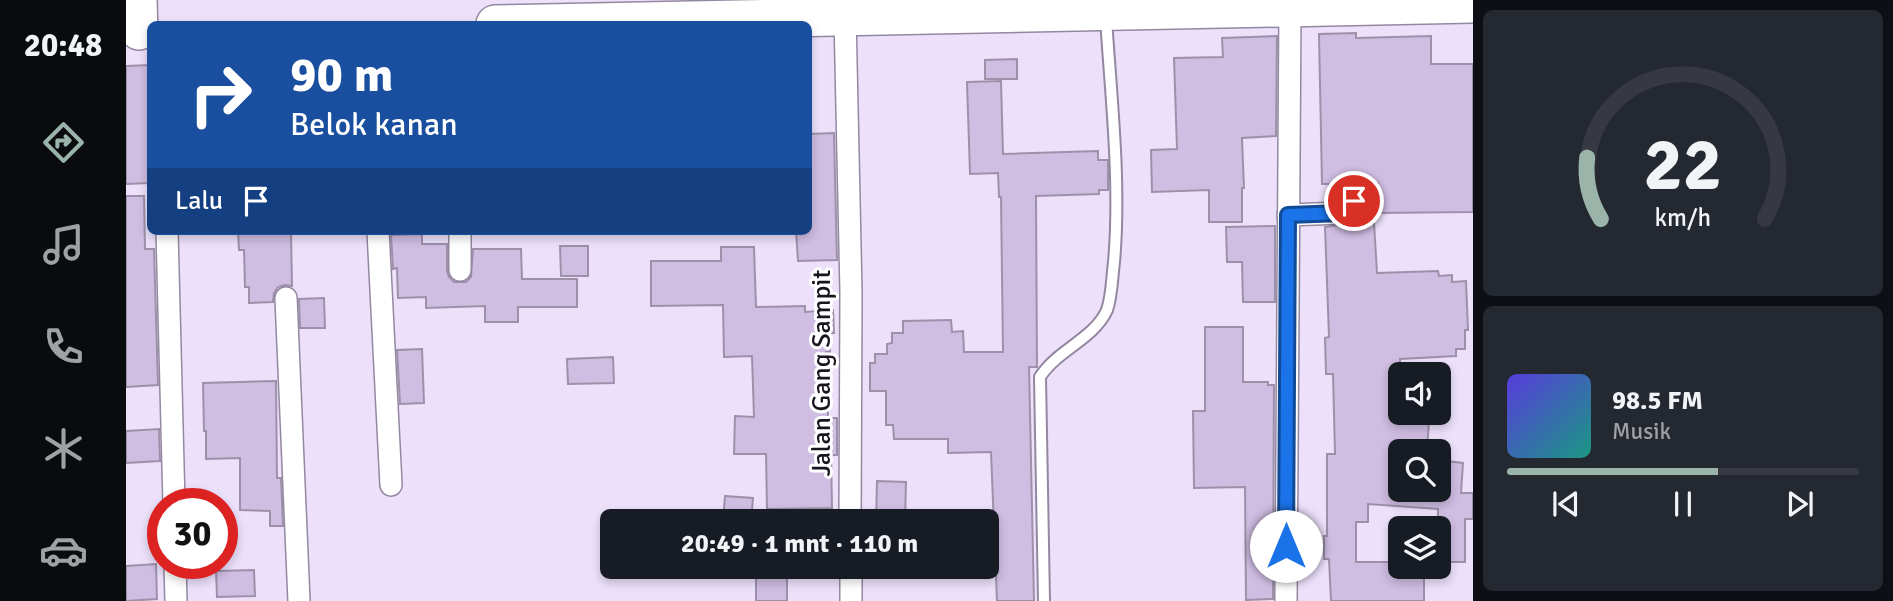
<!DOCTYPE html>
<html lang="id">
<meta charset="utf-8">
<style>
body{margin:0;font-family:Signika,sans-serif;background:#242831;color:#f1f3f6;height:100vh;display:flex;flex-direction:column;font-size:26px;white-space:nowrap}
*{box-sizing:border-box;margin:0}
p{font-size:23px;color:#9ea1a6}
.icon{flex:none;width:38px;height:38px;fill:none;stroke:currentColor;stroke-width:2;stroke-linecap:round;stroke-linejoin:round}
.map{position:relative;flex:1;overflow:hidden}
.sheet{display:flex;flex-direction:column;gap:10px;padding:10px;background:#0d0f14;width:420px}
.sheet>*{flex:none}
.banner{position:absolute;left:21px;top:21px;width:665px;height:214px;border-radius:10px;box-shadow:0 4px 10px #0003;background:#1a4fa0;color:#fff;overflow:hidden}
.fabs{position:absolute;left:1262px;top:362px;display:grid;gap:14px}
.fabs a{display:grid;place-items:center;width:63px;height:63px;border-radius:10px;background:#171b24;box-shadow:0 4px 10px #0003;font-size:35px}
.speed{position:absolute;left:21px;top:488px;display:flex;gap:14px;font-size:35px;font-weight:700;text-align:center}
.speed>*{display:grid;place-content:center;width:91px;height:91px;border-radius:50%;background:#171b24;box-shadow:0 4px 10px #0003;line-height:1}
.speed .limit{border:10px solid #d22;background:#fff;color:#111}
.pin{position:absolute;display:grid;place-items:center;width:60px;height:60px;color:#fff;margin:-30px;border:4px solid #fff;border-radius:50%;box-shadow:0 2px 7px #0007}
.me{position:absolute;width:77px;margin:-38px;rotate:0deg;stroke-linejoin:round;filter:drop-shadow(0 0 5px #0008)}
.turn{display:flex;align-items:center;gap:24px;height:147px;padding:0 28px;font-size:32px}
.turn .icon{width:91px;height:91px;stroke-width:2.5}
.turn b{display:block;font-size:49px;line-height:60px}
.then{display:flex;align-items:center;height:66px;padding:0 28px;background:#0003;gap:14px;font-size:26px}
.sheet .widget{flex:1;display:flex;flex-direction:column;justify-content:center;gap:10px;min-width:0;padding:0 24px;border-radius:10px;background:#242831}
.sheet .dial{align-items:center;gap:0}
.dial svg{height:182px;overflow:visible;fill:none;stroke:#363941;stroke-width:7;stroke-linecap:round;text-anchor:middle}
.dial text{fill:#f1f3f6;stroke:none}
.song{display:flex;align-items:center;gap:21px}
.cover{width:84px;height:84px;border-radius:10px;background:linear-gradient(135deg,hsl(250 70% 55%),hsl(170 70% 35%))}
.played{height:7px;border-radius:4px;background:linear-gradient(90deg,#9bb4aa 60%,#363941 60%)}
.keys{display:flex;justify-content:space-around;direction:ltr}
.trip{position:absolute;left:474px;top:509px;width:399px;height:70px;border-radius:10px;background:#171b24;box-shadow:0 4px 10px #0003;font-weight:700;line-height:70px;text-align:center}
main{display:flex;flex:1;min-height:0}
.tabs{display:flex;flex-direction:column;width:126px;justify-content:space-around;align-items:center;background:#090b0e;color:#9ea1a6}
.tabs .icon{width:49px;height:49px}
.tabs .current{color:#9bb4aa}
.tabs b{font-size:32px;color:#f1f3f6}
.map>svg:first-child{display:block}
.building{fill:#cfbde2;stroke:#9d91aa;stroke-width:2}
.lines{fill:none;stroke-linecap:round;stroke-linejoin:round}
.lane-casing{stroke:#9488a1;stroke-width:14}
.street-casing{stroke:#9488a1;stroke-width:24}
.highway-casing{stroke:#9488a1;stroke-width:40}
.lane{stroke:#fff;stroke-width:10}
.street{stroke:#fff;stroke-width:21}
.highway{stroke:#fff;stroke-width:37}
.route-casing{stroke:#114b97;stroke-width:18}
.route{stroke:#1a73e8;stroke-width:12}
.labels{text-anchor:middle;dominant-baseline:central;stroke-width:6;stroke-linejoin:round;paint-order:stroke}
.street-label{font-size:26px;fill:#19141d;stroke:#fff}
</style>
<main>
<nav class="tabs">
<b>20:48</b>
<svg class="icon current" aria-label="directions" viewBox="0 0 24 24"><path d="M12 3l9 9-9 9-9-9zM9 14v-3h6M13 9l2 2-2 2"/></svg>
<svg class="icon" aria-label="music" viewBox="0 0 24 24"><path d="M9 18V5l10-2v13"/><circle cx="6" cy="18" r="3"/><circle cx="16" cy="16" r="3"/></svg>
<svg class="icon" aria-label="phone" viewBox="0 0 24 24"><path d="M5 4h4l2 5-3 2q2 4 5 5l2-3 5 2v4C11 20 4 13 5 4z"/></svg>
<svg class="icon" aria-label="climate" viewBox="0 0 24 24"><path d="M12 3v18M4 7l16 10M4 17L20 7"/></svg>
<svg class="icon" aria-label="car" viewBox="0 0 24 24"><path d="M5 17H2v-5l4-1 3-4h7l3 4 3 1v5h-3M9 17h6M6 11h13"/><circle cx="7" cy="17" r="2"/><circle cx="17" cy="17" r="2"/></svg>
</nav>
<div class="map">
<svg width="1347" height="601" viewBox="0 0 1347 601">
<rect width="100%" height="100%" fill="#ece0fb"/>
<g class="building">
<polygon points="1230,33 1230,38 1305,36 1305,64 1347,64 1347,212 1252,213 1252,183 1240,183 1234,180 1227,179 1220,184 1196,184 1193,34"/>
<polygon points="1151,36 1150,136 1116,138 1118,188 1116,188 1116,222 1083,222 1083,190 1026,192 1025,150 1051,149 1048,58 1097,57 1096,38"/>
<polygon points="891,59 891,79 859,79 859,60"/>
<polygon points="24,65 24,96 22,96 23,183 0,184 0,66"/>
<polygon points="875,81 877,154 972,151 972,160 982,160 982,190 973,190 973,194 910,196 911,367 903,367 908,601 871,601 865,452 822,453 822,439 768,439 767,425 760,425 760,391 744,391 744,363 749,363 749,354 761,354 761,344 766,343 766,333 777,333 777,321 825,320 826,332 837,331 838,352 877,352 875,197 873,197 872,173 844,174 841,82"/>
<polygon points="708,133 711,260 672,261 670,231 682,231 682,134"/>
<polygon points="0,196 18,196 19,249 28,249 32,385 0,387"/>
<polygon points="1228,223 1248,223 1251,273 1312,271 1313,276 1326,275 1326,282 1340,281 1342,330 1339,330 1339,349 1330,349 1330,356 1274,359 1274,413 1281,413 1281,419 1303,420 1301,452 1274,452 1274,490 1312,490 1312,460 1337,463 1335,493 1347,493 1347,519 1339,519 1339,562 1312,562 1312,509 1242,504 1242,522 1230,522 1230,562 1274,562 1274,567 1298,567 1298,601 1205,601 1203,559 1198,559 1198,536 1201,536 1201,454 1209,454 1207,374 1200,374 1199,338 1203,337 1199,227"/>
<polygon points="1149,226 1149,302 1117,302 1116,262 1101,262 1100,227"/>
<polygon points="112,231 165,231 166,286 159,285 152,287 148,293 147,302 123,303 123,287 119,287 118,250 113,250"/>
<polygon points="296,234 296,244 321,244 321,271 323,277 328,282 340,282 345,277 347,249 395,249 396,279 451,279 451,307 392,307 392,322 359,322 359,306 300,308 300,297 272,298 271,268 267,269 265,235"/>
<polygon points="434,246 462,246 462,276 435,276"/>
<polygon points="595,247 628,247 630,307 679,306 679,312 707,310 708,333 703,333 704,352 700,352 702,418 711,418 711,455 705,455 706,508 641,509 640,454 608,454 609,416 628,417 626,356 598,357 597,305 525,306 525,261 595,261"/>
<polygon points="198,298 199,328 174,328 173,299"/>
<polygon points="1079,327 1117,327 1117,382 1142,382 1142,385 1148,385 1147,599 1120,600 1119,487 1068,488 1067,411 1079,411"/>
<polygon points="296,349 298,403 274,404 271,350"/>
<polygon points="487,357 488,383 442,384 441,359"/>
<polygon points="150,381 151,478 155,478 157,526 144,526 144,511 114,510 114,458 80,459 80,431 78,431 77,383"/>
<polygon points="33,429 34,461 0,463 0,431"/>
<polygon points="751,481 780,482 779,522 750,522"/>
<polygon points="599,496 627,498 625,522 597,522"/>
<polygon points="30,564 31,599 0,601 0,566"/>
<polygon points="128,570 129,596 91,597 90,571"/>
<rect x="630" y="571" width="31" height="30"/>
</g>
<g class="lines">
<g class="lane-casing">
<path id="lane" d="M918,601l-4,-224c17,-27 54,-38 67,-67 5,-14 5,-33 7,-48 7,-80 -3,-164 -8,-244"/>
</g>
<g class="street-casing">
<g id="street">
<polyline points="719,16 725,293 724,522"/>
<polyline points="1162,215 1216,213 1225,210 1230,192"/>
<polyline points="41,231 48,504"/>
<polyline points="252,231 265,485"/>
<polyline points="334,231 334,270"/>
<polyline points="160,298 173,601"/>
<polyline points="49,564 50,601"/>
<polyline points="725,567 725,601"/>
<polyline points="1160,601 1164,9"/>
</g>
</g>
<g class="highway-casing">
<g id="highway">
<polyline points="12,0 13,31"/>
<polyline points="369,24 1347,4"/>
</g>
</g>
<use href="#lane" class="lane"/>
<use href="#street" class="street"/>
<use href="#highway" class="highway"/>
</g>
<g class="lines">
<g class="route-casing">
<polyline id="route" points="1160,546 1162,215 1216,213 1225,210 1228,201"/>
</g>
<use href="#route" class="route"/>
</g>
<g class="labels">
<g class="street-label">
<text transform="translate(696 373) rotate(-90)">Jalan Gang Sampit</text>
</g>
</g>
</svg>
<div class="fabs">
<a><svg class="icon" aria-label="sound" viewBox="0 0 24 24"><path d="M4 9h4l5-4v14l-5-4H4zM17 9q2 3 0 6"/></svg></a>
<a><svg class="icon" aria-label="search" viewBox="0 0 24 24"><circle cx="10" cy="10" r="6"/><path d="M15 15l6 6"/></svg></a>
<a><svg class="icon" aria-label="layers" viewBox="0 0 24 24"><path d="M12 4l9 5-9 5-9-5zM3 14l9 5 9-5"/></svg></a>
</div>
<div class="speed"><div class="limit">30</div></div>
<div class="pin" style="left:1228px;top:201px;background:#d93025"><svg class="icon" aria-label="arrive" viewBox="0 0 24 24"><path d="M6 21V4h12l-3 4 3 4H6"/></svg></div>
<svg class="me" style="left:1160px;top:546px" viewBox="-20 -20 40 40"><circle r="19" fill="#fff"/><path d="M0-13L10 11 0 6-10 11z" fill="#1a73e8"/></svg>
<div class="trip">20:49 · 1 mnt · 110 m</div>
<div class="banner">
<div class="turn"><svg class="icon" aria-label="right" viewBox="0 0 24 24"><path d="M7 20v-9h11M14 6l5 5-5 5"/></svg><div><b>90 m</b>Belok kanan</div></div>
<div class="then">Lalu<svg class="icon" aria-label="arrive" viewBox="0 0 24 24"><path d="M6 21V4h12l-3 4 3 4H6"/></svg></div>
</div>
</div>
<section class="sheet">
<div class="widget dial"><svg viewBox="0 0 100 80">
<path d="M14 69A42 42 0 1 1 86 69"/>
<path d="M14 69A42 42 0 0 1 8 42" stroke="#9bb4aa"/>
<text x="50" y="56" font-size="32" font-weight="700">22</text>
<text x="50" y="72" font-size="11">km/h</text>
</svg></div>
<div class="widget">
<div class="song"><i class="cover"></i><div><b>98.5 FM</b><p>Musik</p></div></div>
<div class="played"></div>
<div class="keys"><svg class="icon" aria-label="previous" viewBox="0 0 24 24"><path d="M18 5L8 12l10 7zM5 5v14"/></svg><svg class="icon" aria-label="pause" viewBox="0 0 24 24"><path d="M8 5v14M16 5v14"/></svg><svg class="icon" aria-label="next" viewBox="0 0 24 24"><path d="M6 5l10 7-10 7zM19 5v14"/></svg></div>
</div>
</section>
</main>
